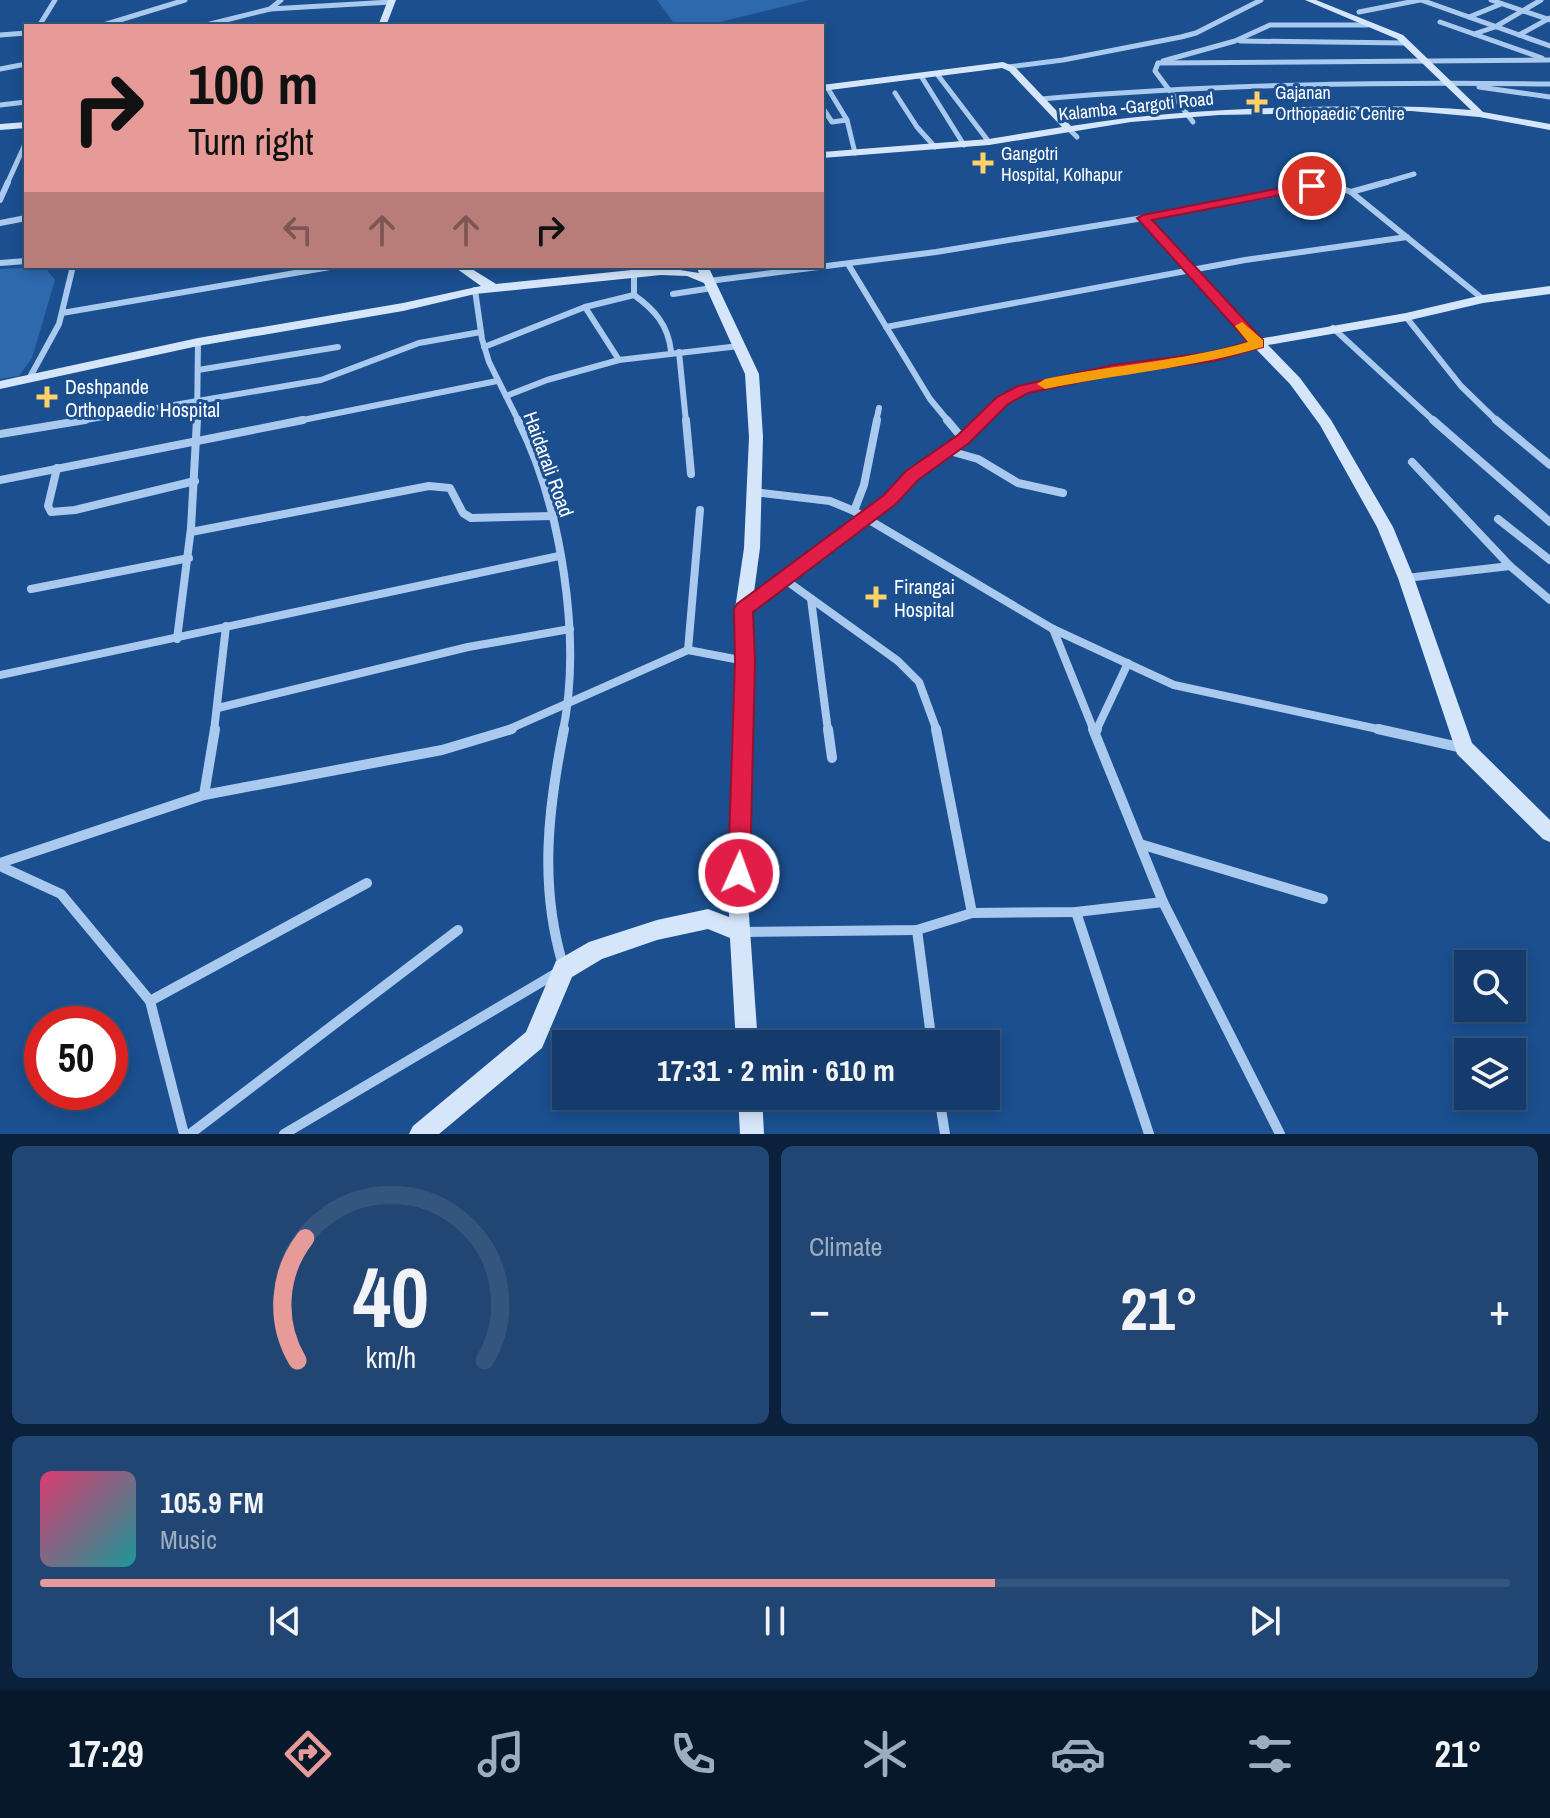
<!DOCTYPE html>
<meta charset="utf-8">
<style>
body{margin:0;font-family:"Archivo Narrow",sans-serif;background:#214673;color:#f1f3f6;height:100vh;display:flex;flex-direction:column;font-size:30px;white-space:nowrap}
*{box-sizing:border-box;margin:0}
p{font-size:26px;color:#9dadc1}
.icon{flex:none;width:44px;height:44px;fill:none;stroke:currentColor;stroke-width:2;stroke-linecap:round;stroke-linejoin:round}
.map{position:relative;height:1134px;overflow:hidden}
.sheet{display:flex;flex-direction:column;gap:12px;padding:12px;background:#0b203b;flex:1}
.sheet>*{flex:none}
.top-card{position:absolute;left:24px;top:24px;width:800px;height:244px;border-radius:0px;box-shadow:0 4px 12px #0003,0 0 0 2px #33557e;background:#e69b98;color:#111;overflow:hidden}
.tools{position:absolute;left:1454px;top:950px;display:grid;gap:16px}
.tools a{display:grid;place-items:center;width:72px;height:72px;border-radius:0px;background:#143b6b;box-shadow:0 4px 12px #0003,0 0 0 2px #33557e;font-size:40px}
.speed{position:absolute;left:24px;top:1006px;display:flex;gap:16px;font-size:40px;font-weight:700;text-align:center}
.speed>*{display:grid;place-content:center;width:104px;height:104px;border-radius:50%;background:#143b6b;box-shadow:0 4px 12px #0003,0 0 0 2px #33557e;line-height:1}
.speed .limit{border:12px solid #d22;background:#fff;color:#111}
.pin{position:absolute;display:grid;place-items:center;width:68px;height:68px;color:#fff;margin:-34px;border:4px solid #fff;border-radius:50%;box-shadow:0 2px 8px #0007}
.me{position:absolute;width:88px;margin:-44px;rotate:2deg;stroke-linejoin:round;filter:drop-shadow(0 0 6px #0008)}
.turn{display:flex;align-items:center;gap:28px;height:168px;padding:0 32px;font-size:36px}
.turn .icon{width:104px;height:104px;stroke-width:2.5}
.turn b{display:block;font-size:56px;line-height:68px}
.lanes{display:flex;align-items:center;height:76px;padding:0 32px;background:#0003;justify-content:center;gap:40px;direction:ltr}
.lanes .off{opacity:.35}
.big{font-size:60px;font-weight:700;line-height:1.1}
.sheet .card{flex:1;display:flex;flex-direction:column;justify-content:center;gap:12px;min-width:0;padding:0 28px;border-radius:12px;background:#214673}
.sheet .dial{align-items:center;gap:0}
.dial svg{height:208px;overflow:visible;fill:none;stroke:#33557e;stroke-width:7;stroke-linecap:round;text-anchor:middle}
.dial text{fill:#f1f3f6;stroke:none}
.song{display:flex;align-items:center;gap:24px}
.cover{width:96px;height:96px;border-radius:12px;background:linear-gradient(135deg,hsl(340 70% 55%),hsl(180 70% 35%))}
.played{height:8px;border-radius:4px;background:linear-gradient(90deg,#e69b98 65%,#33557e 65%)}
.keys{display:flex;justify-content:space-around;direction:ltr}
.heat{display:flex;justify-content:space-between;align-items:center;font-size:44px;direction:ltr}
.sheet .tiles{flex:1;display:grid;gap:12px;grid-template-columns:1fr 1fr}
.card:last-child{grid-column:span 2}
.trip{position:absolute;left:552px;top:1030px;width:448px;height:80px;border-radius:0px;background:#143b6b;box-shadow:0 4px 12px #0003,0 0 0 2px #33557e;font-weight:700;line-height:80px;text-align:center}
.dock{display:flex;height:128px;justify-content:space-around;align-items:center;background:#08182b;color:#9dadc1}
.dock .icon{width:56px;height:56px}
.dock .active{color:#e69b98}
.dock b{font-size:36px;color:#f1f3f6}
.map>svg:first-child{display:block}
.green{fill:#2e69ad}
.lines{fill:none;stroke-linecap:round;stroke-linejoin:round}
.street-far3{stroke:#a9c9ee;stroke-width:5}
.street-far2{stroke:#a9c9ee;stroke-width:6}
.street-far1{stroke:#a9c9ee;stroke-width:8}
.street{stroke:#a9c9ee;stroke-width:10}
.secondary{fill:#d6e6fa;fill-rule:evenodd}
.route{fill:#e11d48;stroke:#92132f;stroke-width:2}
.slow{fill:#f59e0b}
.poi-dot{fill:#ffd166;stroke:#1b4f8f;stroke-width:3}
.labels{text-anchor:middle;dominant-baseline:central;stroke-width:6;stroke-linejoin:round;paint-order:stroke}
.far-poi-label{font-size:18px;fill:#fff;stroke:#1b4f8f;text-anchor:start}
.far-street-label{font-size:18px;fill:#fff;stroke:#1b4f8f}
.poi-label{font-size:20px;fill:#fff;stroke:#1b4f8f;text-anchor:start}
.street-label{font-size:20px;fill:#fff;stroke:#1b4f8f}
</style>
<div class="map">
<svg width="1550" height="1134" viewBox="0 0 1550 1134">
<rect width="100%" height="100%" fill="#1b4f8f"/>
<g class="green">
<polygon points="657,0 809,0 704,26 676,26"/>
<polygon points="25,268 47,270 55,280 32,358 19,376 0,379 0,269"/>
</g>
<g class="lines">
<g class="street-far3">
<polyline points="1421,0 1550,46"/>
<polyline points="1491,0 1550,20"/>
<polyline points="270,9 391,2"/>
<polyline points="1359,12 1420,0"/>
<polyline points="1469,17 1501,4"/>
<polyline points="1440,22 1542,58"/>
<polyline points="39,26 55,0"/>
<polyline points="100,26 185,0"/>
<polyline points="202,26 270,9 281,0"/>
<polyline points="1474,34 1495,27 1541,0"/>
<polyline points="0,35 26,33"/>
<polyline points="1519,35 1550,18"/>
<polyline points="1240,41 1406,43"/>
<polyline points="1163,61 1235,41 1270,25 1367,25"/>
<polyline points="1158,63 1549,60"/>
<polyline points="1158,63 1155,71 1193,122"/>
<polyline points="1008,67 1063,60 1181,37 1196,33 1261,0"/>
<polyline points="0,69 26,64"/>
<polyline points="937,74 989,142"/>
<polyline points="921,76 964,145"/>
<polyline points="827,87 847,120 855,153"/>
<polyline points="1479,87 1550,97"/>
<polyline points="895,93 917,127 935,147"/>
<path d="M1041,99c170,-15 339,-17 509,-15"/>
<polyline points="0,105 26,102"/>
<polyline points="822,107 832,122 847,120"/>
<polyline points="1068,128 1077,137"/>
<polyline points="7,184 26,142"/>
<polyline points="1380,184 1414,174"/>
</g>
<g class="street-far2">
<polyline points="1351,192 1387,182"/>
<polyline points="0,200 8,182"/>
<polyline points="1143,218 1330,184 1351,192 1483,299"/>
<polyline points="0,223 26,218"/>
<polyline points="0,263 26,261"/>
<polyline points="848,264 930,399 949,422"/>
<polyline points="71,266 188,266"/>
<polyline points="709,281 936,252 1143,218 1258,343"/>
<polyline points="475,290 482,339 489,362 519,422"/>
<polyline points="673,294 712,288"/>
<path d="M634,295c21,15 34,30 37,56"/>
<polyline points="585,307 619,360"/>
<polyline points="62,313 336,266"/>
<polyline points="1406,317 1461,386 1498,422"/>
<polyline points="886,327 1245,260 1407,237"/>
<polyline points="1333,328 1435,422"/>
<polyline points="484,347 585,307 634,295 634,266"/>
<polyline points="679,352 686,422"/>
<polyline points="198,370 338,347"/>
<polyline points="30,377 59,324 73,266"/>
<polyline points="506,396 547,380 619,360 739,346"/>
<polyline points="74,422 321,380 419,343 481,332"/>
<polyline points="197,422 198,342"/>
<polyline points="293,422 497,381"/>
<polyline points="876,422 879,408"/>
</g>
<g class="street-far1">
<path d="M518,420c43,85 64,218 45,311"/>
<polyline points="686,420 691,474"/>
<polyline points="947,420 963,439"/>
<polyline points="1433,420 1550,522"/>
<polyline points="1496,420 1550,465"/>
<polyline points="0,434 85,420"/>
<polyline points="946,450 978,459 1018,483 1063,493"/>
<polyline points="1412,462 1510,566"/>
<polyline points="57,468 48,506 51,512 75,510 195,481"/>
<polyline points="0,480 303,420"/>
<polyline points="754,492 830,501 854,511 1053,629 1174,685 1387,731"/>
<polyline points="854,511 864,485 877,420"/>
<polyline points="1498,519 1550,560"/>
<polyline points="191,532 429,486 450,488 463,513 471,518 554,516"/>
<polyline points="1406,578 1510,566 1550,600"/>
<polyline points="784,579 898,661 919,682 937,731"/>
<polyline points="31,589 189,558"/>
<polyline points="811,599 828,731"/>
<polyline points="1053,629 1094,731"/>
<polyline points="177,639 191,528 197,420"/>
<polyline points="688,650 700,510"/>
<polyline points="0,675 559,556"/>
<polyline points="218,708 468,647 570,629"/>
<polyline points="214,731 226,626"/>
<polyline points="505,731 688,650 745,661"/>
<polyline points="1096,731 1128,663"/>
</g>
<g class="street">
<polyline points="828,729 832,758"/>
<polyline points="936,729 972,913"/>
<polyline points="1093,729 1163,902 1280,1134"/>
<polyline points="1378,729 1463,748"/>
<polyline points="1095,733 1097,729"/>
<polyline points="204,795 215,729"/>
<polyline points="1140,844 1323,899"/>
<polyline points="0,863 204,795 442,750 512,729"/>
<polyline points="0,866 61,894 150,1001 184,1134"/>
<polyline points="1076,912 1149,1134"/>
<polyline points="917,930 932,1044"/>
<polyline points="740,932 917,930 972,913 1076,912 1163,902"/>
<path d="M563,965c-24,-79 -15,-156 1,-236"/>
<polyline points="150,1001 367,883"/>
<polyline points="939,1096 945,1134"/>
<polyline points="190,1134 458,930"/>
<polyline points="284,1134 555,974"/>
</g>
<g class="secondary">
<polygon points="388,0 396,0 386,26 378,26"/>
<path d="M1305,0h11l87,35 80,77 67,12v6l-71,-13 -68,-6 -192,4 -88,7 -142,23 -167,13v-6l167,-13 73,-12 -53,-56 -7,-3 -180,23v-6l181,-23 12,5 56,59c78,-13 155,-17 233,-19 56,-1 111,-2 167,3l-74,-71z"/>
<polygon points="26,122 26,128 0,130 0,124"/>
<polygon points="453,266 467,266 496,284 661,267 699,273 696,266 708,266 759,374 763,437 760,548 754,592 885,496 907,472 958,436 997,398 1018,387 1113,366 1213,352 1258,339 1406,313 1483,295 1550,286 1550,294 1483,303 1406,321 1268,345 1300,378 1331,420 1393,527 1414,578 1472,743 1550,820 1550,842 1543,839 1457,754 1398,578 1377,527 1320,425 1290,384 1255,348 1214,360 1113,374 1027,393 1007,404 968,442 917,480 895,504 751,612 754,661 748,901 758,1044 736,1044 730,938 708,929 657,940 602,959 572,977 542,1048 439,1134 409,1134 413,1126 526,1032 556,961 589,942 657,920 708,909 729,917 736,661 735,609 744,548 749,437 745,374 704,283 687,276 661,275 475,294 403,311 198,346 0,389 0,381 198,338 403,303 481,286"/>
<polygon points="738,1096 762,1096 764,1134 740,1134"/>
</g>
</g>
<polygon class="route" points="1312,182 1319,186 1317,188 1152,220 1263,340 1263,347 1214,361 1113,375 1028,393 1008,404 969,443 918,480 896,504 753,612 755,661 750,873 747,881 739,884 731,881 728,873 735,661 734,609 737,604 884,495 906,471 958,435 997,397 1018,386 1113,365 1213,352 1248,342 1137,218 1143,215"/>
<path class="slow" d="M1242,322l21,18v7c-71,21 -145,27 -218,42l-8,-5 8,-5c67,-14 138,-18 203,-37l-13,-16z"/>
<g class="poi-dot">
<path d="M1253 90h8v8h8v8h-8v8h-8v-8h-8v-8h8z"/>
<path d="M979 151h8v8h8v8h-8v8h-8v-8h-8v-8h8z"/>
<path d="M43 385h8v8h8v8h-8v8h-8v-8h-8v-8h8z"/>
<path d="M872 585h8v8h8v8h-8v8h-8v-8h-8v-8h8z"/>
</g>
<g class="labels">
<g class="far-poi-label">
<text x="1275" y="92">Gajanan<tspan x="1275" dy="21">Orthopaedic Centre</tspan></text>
<text x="1001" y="153">Gangotri<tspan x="1001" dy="21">Hospital, Kolhapur</tspan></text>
</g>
<g class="far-street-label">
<text transform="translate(1136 106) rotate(-6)">Kalamba -Gargoti Road</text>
</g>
<g class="poi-label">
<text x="65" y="386">Deshpande<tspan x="65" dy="23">Orthopaedic Hospital</tspan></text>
<text x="894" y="586">Firangai<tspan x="894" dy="23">Hospital</tspan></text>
</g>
<g class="street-label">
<text transform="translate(549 464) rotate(70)">Haidarali Road</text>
</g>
</g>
</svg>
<div class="tools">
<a><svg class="icon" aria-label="search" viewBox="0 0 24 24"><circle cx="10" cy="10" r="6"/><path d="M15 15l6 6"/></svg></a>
<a><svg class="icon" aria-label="layers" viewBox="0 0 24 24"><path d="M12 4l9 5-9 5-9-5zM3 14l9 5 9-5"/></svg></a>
</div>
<div class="speed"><div class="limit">50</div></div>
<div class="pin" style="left:1312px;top:186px;background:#d93025"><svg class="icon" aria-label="arrive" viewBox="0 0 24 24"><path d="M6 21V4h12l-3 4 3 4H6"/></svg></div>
<svg class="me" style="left:739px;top:873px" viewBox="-20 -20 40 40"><circle r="17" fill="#e11d48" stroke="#fff" stroke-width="3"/><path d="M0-11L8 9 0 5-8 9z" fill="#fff"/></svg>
<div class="trip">17:31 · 2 min · 610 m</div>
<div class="top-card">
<div class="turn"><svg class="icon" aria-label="right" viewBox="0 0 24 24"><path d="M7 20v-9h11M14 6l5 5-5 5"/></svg><div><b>100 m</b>Turn right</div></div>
<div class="lanes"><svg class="icon off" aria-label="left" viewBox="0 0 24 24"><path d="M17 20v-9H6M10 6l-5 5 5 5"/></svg><svg class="icon off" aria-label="ahead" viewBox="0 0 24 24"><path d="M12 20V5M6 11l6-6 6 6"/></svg><svg class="icon off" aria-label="ahead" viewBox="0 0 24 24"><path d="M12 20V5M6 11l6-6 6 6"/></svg><svg class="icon" aria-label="right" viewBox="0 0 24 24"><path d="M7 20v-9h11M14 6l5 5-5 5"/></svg></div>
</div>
</div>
<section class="sheet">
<div class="tiles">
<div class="card dial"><svg viewBox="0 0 100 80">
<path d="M14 69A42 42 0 1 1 86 69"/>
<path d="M14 69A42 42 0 0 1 17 22" stroke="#e69b98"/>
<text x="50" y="56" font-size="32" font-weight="700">40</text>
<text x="50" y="72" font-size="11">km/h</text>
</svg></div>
<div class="card"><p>Climate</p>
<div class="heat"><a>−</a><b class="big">21°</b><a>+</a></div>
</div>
<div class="card">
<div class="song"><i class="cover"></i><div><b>105.9 FM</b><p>Music</p></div></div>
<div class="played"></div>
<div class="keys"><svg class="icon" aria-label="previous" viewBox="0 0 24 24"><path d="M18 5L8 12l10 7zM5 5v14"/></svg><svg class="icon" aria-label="pause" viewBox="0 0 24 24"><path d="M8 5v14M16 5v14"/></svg><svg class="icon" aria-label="next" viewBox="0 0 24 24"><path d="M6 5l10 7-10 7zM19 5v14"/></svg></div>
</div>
</div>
</section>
<nav class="dock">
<b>17:29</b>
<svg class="icon active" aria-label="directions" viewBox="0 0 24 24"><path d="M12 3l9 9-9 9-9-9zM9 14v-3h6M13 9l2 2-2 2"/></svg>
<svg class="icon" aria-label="music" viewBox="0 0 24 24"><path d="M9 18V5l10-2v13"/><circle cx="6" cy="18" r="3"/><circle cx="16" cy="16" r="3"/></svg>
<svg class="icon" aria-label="phone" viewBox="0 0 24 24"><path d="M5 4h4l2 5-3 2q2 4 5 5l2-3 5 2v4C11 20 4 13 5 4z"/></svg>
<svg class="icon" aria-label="climate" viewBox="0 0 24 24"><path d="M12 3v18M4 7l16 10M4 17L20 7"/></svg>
<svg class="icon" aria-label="car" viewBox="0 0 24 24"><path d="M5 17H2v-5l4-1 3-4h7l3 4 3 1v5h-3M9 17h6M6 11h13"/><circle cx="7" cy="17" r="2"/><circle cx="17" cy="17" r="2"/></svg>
<svg class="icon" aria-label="filters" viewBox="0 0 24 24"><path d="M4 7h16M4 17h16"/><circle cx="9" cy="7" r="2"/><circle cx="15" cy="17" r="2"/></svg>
<b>21°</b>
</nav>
